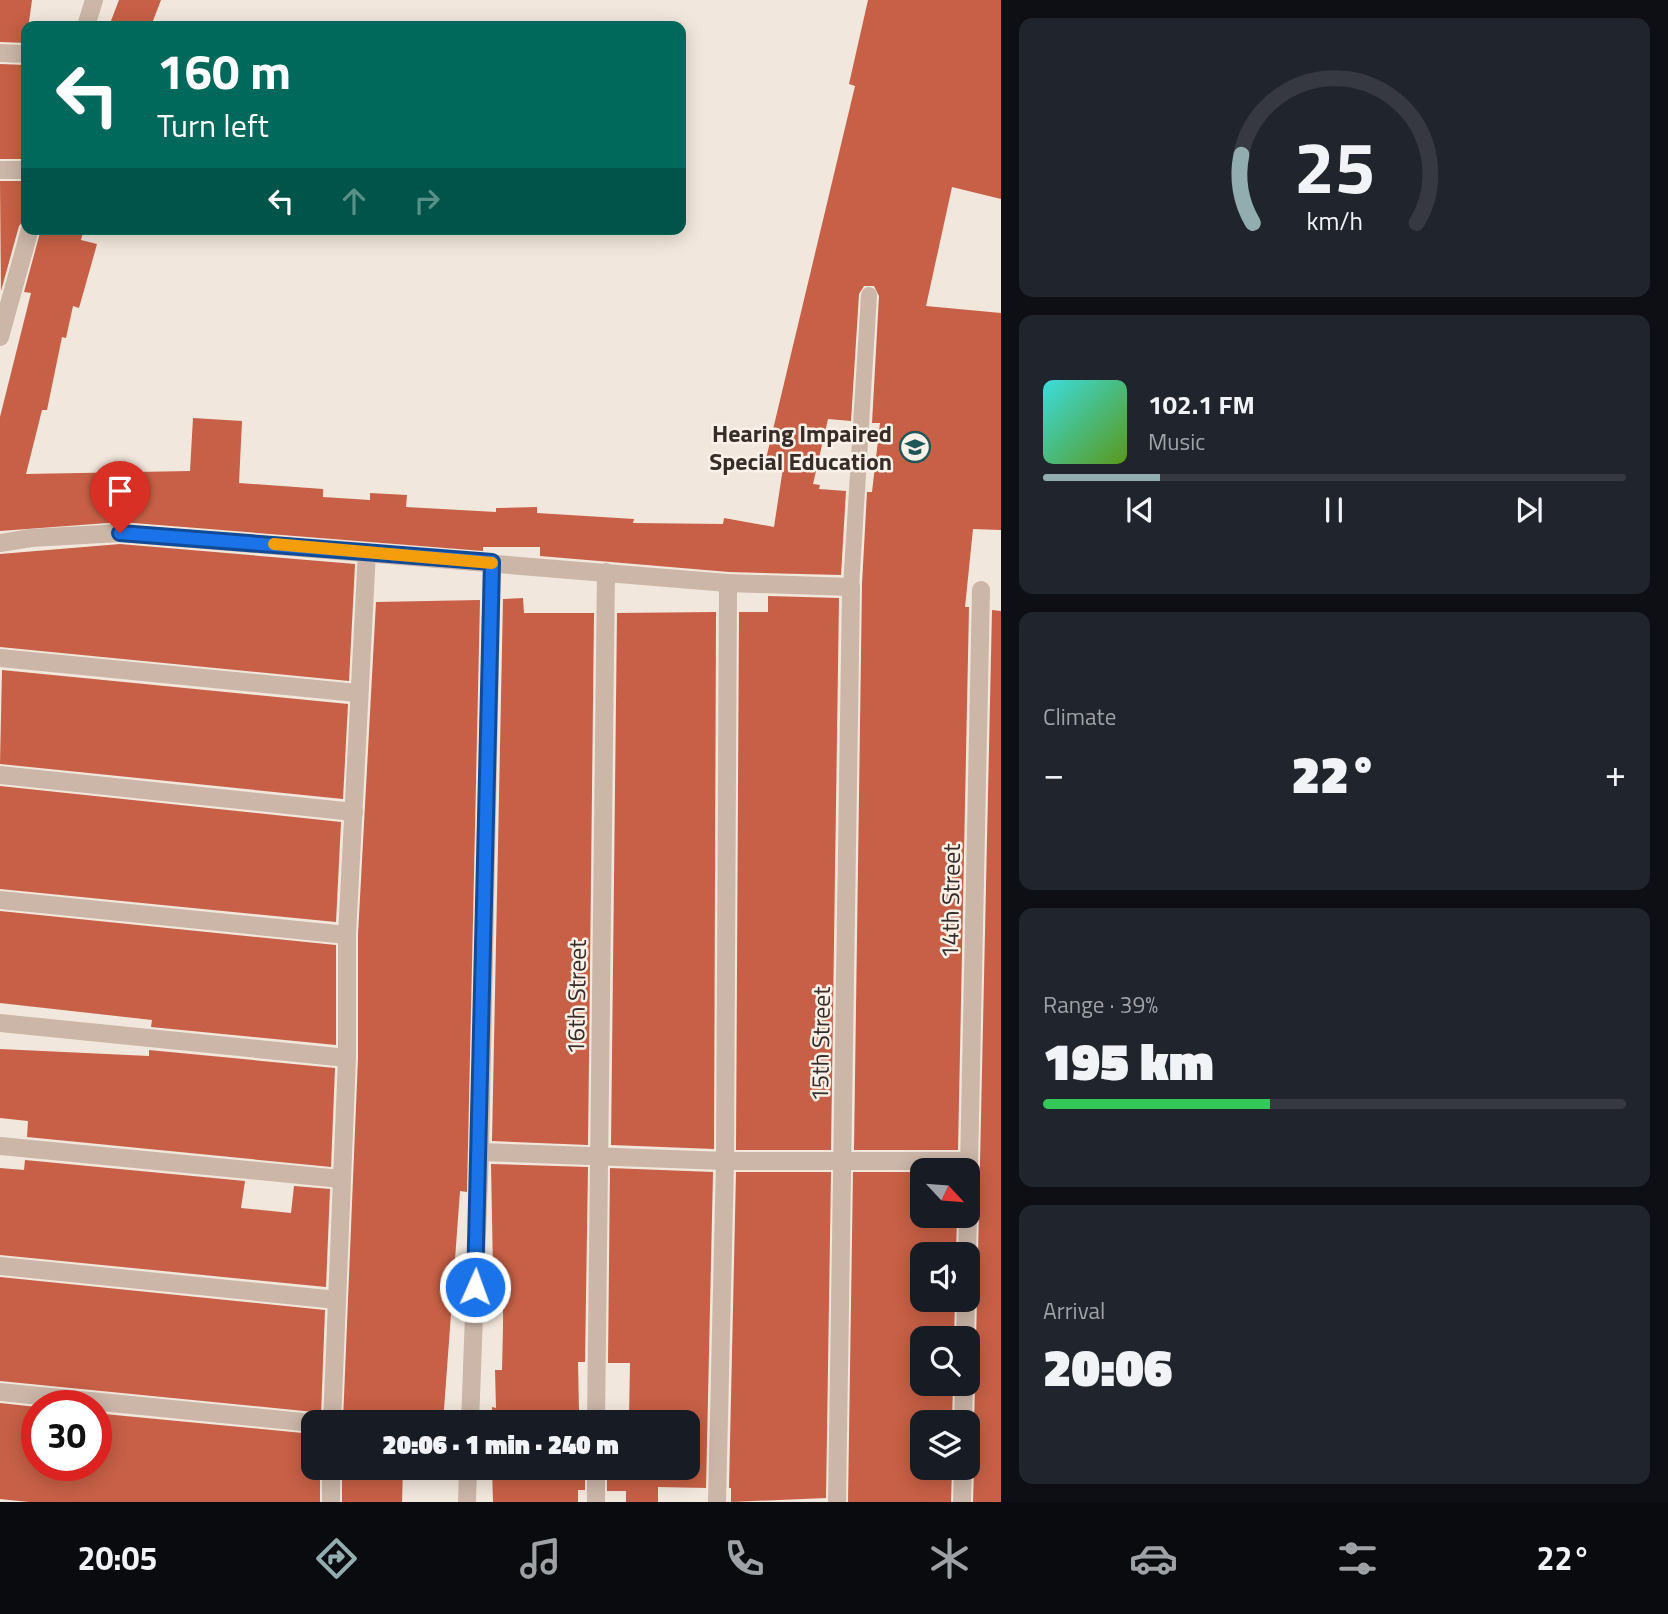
<!DOCTYPE html>
<meta charset="utf-8">
<style>
body{margin:0;font-family:"Titillium Web",sans-serif;background:#20242c;color:#f1f3f6;height:100vh;display:flex;flex-direction:column;font-size:26px;white-space:nowrap}
*{box-sizing:border-box;margin:0}
p{font-size:23px;color:#9ea1a6}
.icon{flex:none;width:38px;height:38px;fill:none;stroke:currentColor;stroke-width:2;stroke-linecap:round;stroke-linejoin:round}
.map{position:relative;flex:1;overflow:hidden}
.drawer{display:flex;flex-direction:column;gap:18px;padding:18px;background:#0d0f14;width:667px}
.drawer>*{flex:none}
.guide{position:absolute;left:21px;top:21px;width:665px;height:214px;border-radius:14px;box-shadow:0 4px 18px #0003;background:#00695c;color:#fff;overflow:hidden}
.needle{width:46px;rotate:116deg}
.controls{position:absolute;left:910px;top:1158px;display:grid;gap:14px}
.controls a{display:grid;place-items:center;width:70px;height:70px;border-radius:14px;background:#171b24;box-shadow:0 4px 18px #0003;font-size:35px}
.speed{position:absolute;left:21px;top:1390px;display:flex;gap:14px;font-size:35px;font-weight:700;text-align:center}
.speed>*{display:grid;place-content:center;width:91px;height:91px;border-radius:50%;background:#171b24;box-shadow:0 4px 18px #0003;line-height:1}
.speed .limit{border:10px solid #d22;background:#fff;color:#111}
.pin{position:absolute;display:grid;place-items:center;width:60px;height:60px;color:#fff;margin:-72px -30px;border-radius:50% 50% 50% 0;rotate:-45deg;box-shadow:0 0 7px #0007}
.pin .icon{rotate:45deg}
.me{position:absolute;width:77px;margin:-38px;rotate:2deg;stroke-linejoin:round;filter:drop-shadow(0 0 5px #0008)}
.turn{display:flex;align-items:center;gap:24px;height:147px;padding:0 21px;font-size:32px}
.turn .icon{width:91px;height:91px;stroke-width:2.5}
.turn b{display:block;font-size:49px;line-height:60px}
.lanes{display:flex;align-items:center;height:66px;padding:0 21px;background:#0003;justify-content:center;gap:35px;direction:ltr}
.lanes .off{opacity:.35}
.big{font-size:52px;font-weight:800;line-height:1.1}
.drawer .tile{flex:1;display:flex;flex-direction:column;justify-content:center;gap:10px;min-width:0;padding:0 24px;border-radius:14px;background:#20242c}
.drawer .dial{align-items:center;gap:0}
.dial svg{height:182px;overflow:visible;fill:none;stroke:#363941;stroke-width:7;stroke-linecap:round;text-anchor:middle}
.dial text{fill:#f1f3f6;stroke:none}
.song{display:flex;align-items:center;gap:21px}
.cover{width:84px;height:84px;border-radius:10px;background:linear-gradient(135deg,hsl(180 70% 55%),hsl(90 70% 35%))}
.played{height:7px;border-radius:4px;background:linear-gradient(90deg,#92adaf 20%,#363941 20%)}
.keys{display:flex;justify-content:space-around;direction:ltr}
.heat{display:flex;justify-content:space-between;align-items:center;font-size:38px;direction:ltr}
.charge{height:10px;border-radius:5px;background:linear-gradient(90deg,#34c759 39%,#363941 0)}
.trip{position:absolute;left:301px;top:1410px;width:399px;height:70px;border-radius:14px;background:#171b24;box-shadow:0 4px 18px #0003;font-weight:800;line-height:70px;text-align:center}
.tabs{display:flex;height:112px;justify-content:space-around;align-items:center;background:#090b0e;color:#9ea1a6}
.tabs .icon{width:49px;height:49px}
.tabs .on{color:#92adaf}
.tabs b{font-size:32px;color:#f1f3f6}
main{display:flex;flex:1;min-height:0}
.map>svg:first-child{display:block}
.building{fill:#c76046}
.lines{fill:none;stroke-linecap:round;stroke-linejoin:round}
.lane{stroke:#cbb6a8;stroke-width:16}
.street{stroke:#cbb6a8;stroke-width:18}
.route-casing{stroke:#114b97;stroke-width:18}
.route{stroke:#1a73e8;stroke-width:12}
.slow{stroke:#f59e0b;stroke-width:12}
.labels{text-anchor:middle;dominant-baseline:central;stroke-width:5;stroke-linejoin:round;paint-order:stroke}
.poi-label{font-size:24px;font-weight:bold;fill:#372c28;stroke:#faf1e9;text-anchor:end}
.street-label{font-size:24px;fill:#372c28;stroke:#faf1e9}
</style>
<main>
<div class="map">
<svg width="1002" height="1502" viewBox="0 0 1002 1502">
<rect width="100%" height="100%" fill="#f2e7dc"/>
<g class="building">
<polygon points="0,0 32,0 26,43 0,42"/>
<polygon points="119,0 161,0 151,26 109,26"/>
<polygon points="868,0 1001,0 1001,199 952,187 926,306 1001,313 1001,530 973,529 965,607 969,607 958,1150 854,1150 862,584 867,492 872,492 880,423 872,423 879,296 874,286 864,286 859,294 851,421 828,419 813,484 820,485 819,489 846,491 841,575 729,572 540,556 540,547 483,547 483,551 121,522 0,531 0,417 31,293 24,292 41,229 84,229 81,240 97,244 79,308 73,306 66,338 62,337 47,410 42,410 26,474 190,471 193,418 242,421 239,483 323,489 323,497 370,500 370,493 407,495 406,507 496,512 496,508 537,507 537,513 634,519 633,523 723,524 724,518 774,527 783,468 765,463 855,86 849,84"/>
<polygon points="0,64 26,65 26,159 0,159"/>
<polygon points="0,181 26,181 26,218 19,226 1,291"/>
<polygon points="120,544 355,564 349,681 0,647 0,554"/>
<polygon points="768,596 839,598 831,1150 736,1150 739,612 768,612"/>
<polygon points="523,598 524,613 594,613 588,1145 492,1141 503,599"/>
<polygon points="480,600 467,1192 460,1191 443,1423 343,1421 358,1058 358,935 376,602"/>
<polygon points="992,610 1001,611 1001,1502 973,1502 974,1468 968,1458 968,1433 974,1424 975,1384 968,1374 968,1350 976,1340 977,1300 976,1294 968,1289 968,1266 976,1261 978,1255"/>
<polygon points="716,612 714,1149 611,1145 617,613"/>
<polygon points="2,670 348,704 343,799 0,764"/>
<polygon points="0,786 341,822 336,922 0,889"/>
<polygon points="0,911 336,945 336,1045 151,1027 152,1020 0,1003"/>
<polygon points="0,1049 149,1056 149,1050 335,1068 331,1167 27,1137 28,1121 0,1118"/>
<polygon points="25,1160 245,1181 241,1208 291,1213 294,1186 330,1189 326,1287 0,1255 0,1168 24,1170"/>
<polygon points="491,1164 588,1167 585,1362 578,1362 579,1412 585,1423 492,1423 492,1407 496,1408 495,1370 502,1370 503,1327 503,1271 493,1271"/>
<polygon points="610,1168 713,1172 706,1488 658,1487 658,1502 626,1502 626,1491 607,1491 607,1468 688,1468 688,1423 607,1423 607,1418 629,1419 630,1363 608,1363"/>
<polygon points="736,1172 831,1172 826,1498 731,1502 731,1488 729,1488"/>
<polygon points="853,1172 922,1172 922,1216 957,1216 956,1255 922,1255 922,1300 955,1300 954,1339 922,1339 922,1384 953,1384 952,1423 922,1423 922,1468 952,1468 951,1502 848,1502"/>
<polygon points="0,1277 325,1310 321,1415 314,1412 0,1381"/>
<polygon points="0,1403 37,1407 37,1465 101,1465 104,1414 313,1434 313,1468 320,1468 320,1502 29,1502 0,1499"/>
<polygon points="342,1468 403,1468 402,1502 342,1502"/>
<polygon points="492,1468 585,1468 585,1490 578,1490 578,1502 493,1502"/>
</g>
<g class="lines">
<polyline class="lane" points="851,587 869,295"/>
<g class="street">
<polyline points="86,26 94,0"/>
<polyline points="0,53 26,54"/>
<polyline points="0,170 26,170"/>
<polyline points="0,337 30,229"/>
<polyline points="0,543 31,538 120,533 728,583 851,587 837,1502"/>
<polyline points="0,658 357,693"/>
<polyline points="0,775 354,812"/>
<polyline points="0,900 347,935"/>
<polyline points="0,1023 347,1058"/>
<polyline points="0,1146 341,1179"/>
<polyline points="480,1152 725,1161 969,1161"/>
<polyline points="968,1214 981,590"/>
<polyline points="967,1255 968,1216"/>
<polyline points="0,1266 337,1300"/>
<polyline points="965,1339 966,1300"/>
<polyline points="0,1392 313,1423"/>
<polyline points="332,1423 347,1058 347,935 367,552"/>
<polyline points="470,1423 480,1152 492,562"/>
<polyline points="596,1423 606,572"/>
<polyline points="963,1423 964,1384"/>
<polyline points="331,1502 331,1468"/>
<polyline points="467,1502 468,1468"/>
<polyline points="596,1502 596,1468"/>
<polyline points="717,1502 725,1161 728,583"/>
<polyline points="962,1502 963,1468"/>
</g>
</g>
<g class="lines">
<g class="route-casing">
<polyline id="route" points="120,533 492,562 475,1287"/>
</g>
<use href="#route" class="route"/>
<polyline class="slow" points="274,544 492,563"/>
</g>
<defs>
<g id="school-ring" transform="scale(1.575)"><circle r="9.5" fill="#faf1e9" stroke="#1d5759" stroke-width="1.5"/><path d="M0-5L7-2L0 1L-7-2ZM-4 1L0 2.5L4 1V4Q0 6-4 4Z" fill="#1d5759"/></g>
</defs>
<g fill-rule="evenodd">
<use href="#school-ring" x="915" y="447"/>
</g>
<g class="labels">
<g class="poi-label">
<text x="892" y="433">Hearing Impaired<tspan x="892" dy="28">Special Education</tspan></text>
</g>
<g class="street-label">
<text transform="translate(950 901) rotate(-89)">14th Street</text>
<text transform="translate(576 997) rotate(-89)">16th Street</text>
<text transform="translate(820 1044) rotate(-89)">15th Street</text>
</g>
</g>
</svg>
<div class="controls">
<a><svg class="needle" viewBox="-14 -14 28 28"><path d="M0-13l5 13h-10z" fill="#e53935"/><path d="M0 13l5-13h-10z" fill="#9ea1a6"/></svg></a>
<a><svg class="icon" aria-label="sound" viewBox="0 0 24 24"><path d="M4 9h4l5-4v14l-5-4H4zM17 9q2 3 0 6"/></svg></a>
<a><svg class="icon" aria-label="search" viewBox="0 0 24 24"><circle cx="10" cy="10" r="6"/><path d="M15 15l6 6"/></svg></a>
<a><svg class="icon" aria-label="layers" viewBox="0 0 24 24"><path d="M12 4l9 5-9 5-9-5zM3 14l9 5 9-5"/></svg></a>
</div>
<div class="speed"><div class="limit">30</div></div>
<div class="pin" style="left:120px;top:533px;background:#d93025"><svg class="icon" aria-label="arrive" viewBox="0 0 24 24"><path d="M6 21V4h12l-3 4 3 4H6"/></svg></div>
<svg class="me" style="left:475px;top:1287px" viewBox="-20 -20 40 40"><circle r="17" fill="#1a73e8" stroke="#fff" stroke-width="3"/><path d="M0-11L8 9 0 5-8 9z" fill="#fff"/></svg>
<div class="trip">20:06 · 1 min · 240 m</div>
<div class="guide">
<div class="turn"><svg class="icon" aria-label="left" viewBox="0 0 24 24"><path d="M17 20v-9H6M10 6l-5 5 5 5"/></svg><div><b>160 m</b>Turn left</div></div>
<div class="lanes"><svg class="icon" aria-label="left" viewBox="0 0 24 24"><path d="M17 20v-9H6M10 6l-5 5 5 5"/></svg><svg class="icon off" aria-label="ahead" viewBox="0 0 24 24"><path d="M12 20V5M6 11l6-6 6 6"/></svg><svg class="icon off" aria-label="right" viewBox="0 0 24 24"><path d="M7 20v-9h11M14 6l5 5-5 5"/></svg></div>
</div>
</div>
<section class="drawer">
<div class="tile dial"><svg viewBox="0 0 100 80">
<path d="M14 69A42 42 0 1 1 86 69"/>
<path d="M14 69A42 42 0 0 1 9 39" stroke="#92adaf"/>
<text x="50" y="56" font-size="32" font-weight="700">25</text>
<text x="50" y="72" font-size="11">km/h</text>
</svg></div>
<div class="tile">
<div class="song"><i class="cover"></i><div><b>102.1 FM</b><p>Music</p></div></div>
<div class="played"></div>
<div class="keys"><svg class="icon" aria-label="previous" viewBox="0 0 24 24"><path d="M18 5L8 12l10 7zM5 5v14"/></svg><svg class="icon" aria-label="pause" viewBox="0 0 24 24"><path d="M8 5v14M16 5v14"/></svg><svg class="icon" aria-label="next" viewBox="0 0 24 24"><path d="M6 5l10 7-10 7zM19 5v14"/></svg></div>
</div>
<div class="tile"><p>Climate</p>
<div class="heat"><a>−</a><b class="big">22°</b><a>+</a></div>
</div>
<div class="tile"><p>Range · 39%</p><b class="big">195 km</b><div class="charge"></div></div>
<div class="tile"><p>Arrival</p><b class="big">20:06</b></div>
</section>
</main>
<nav class="tabs">
<b>20:05</b>
<svg class="icon on" aria-label="directions" viewBox="0 0 24 24"><path d="M12 3l9 9-9 9-9-9zM9 14v-3h6M13 9l2 2-2 2"/></svg>
<svg class="icon" aria-label="music" viewBox="0 0 24 24"><path d="M9 18V5l10-2v13"/><circle cx="6" cy="18" r="3"/><circle cx="16" cy="16" r="3"/></svg>
<svg class="icon" aria-label="phone" viewBox="0 0 24 24"><path d="M5 4h4l2 5-3 2q2 4 5 5l2-3 5 2v4C11 20 4 13 5 4z"/></svg>
<svg class="icon" aria-label="climate" viewBox="0 0 24 24"><path d="M12 3v18M4 7l16 10M4 17L20 7"/></svg>
<svg class="icon" aria-label="car" viewBox="0 0 24 24"><path d="M5 17H2v-5l4-1 3-4h7l3 4 3 1v5h-3M9 17h6M6 11h13"/><circle cx="7" cy="17" r="2"/><circle cx="17" cy="17" r="2"/></svg>
<svg class="icon" aria-label="filters" viewBox="0 0 24 24"><path d="M4 7h16M4 17h16"/><circle cx="9" cy="7" r="2"/><circle cx="15" cy="17" r="2"/></svg>
<b>22°</b>
</nav>
